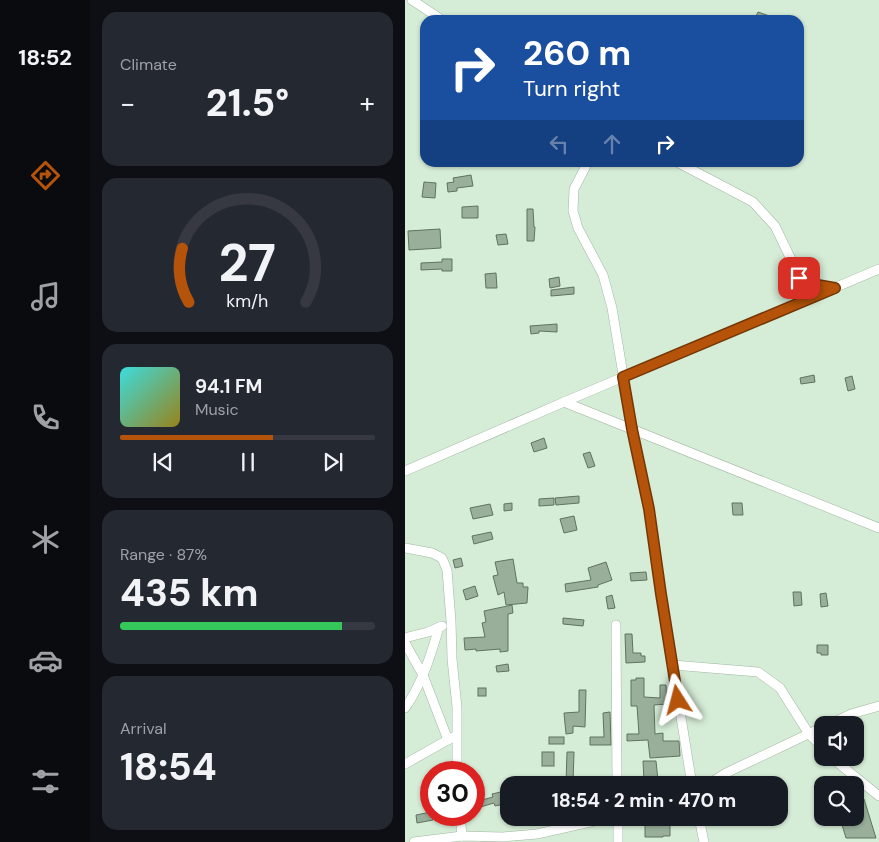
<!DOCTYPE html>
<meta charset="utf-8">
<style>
body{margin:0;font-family:"DM Sans",sans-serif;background:#242831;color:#f1f3f6;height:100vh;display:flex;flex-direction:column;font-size:19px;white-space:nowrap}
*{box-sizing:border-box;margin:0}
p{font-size:16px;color:#9ea1a6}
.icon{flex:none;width:28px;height:28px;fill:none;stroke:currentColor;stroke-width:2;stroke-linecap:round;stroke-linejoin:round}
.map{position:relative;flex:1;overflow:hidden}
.panel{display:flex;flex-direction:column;gap:12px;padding:12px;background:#0d0f14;width:315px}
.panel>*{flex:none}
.top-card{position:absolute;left:15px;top:15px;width:384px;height:152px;border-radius:15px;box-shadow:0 1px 4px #0004;background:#1a4fa0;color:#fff;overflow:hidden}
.buttons{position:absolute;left:409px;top:716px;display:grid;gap:10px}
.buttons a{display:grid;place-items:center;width:50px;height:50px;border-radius:10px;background:#171b24;box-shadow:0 1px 4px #0004;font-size:25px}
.speed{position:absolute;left:15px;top:761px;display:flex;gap:10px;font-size:25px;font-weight:700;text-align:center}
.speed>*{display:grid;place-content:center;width:65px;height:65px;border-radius:50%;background:#171b24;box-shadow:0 1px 4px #0004;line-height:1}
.speed .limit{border:8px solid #d22;background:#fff;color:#111}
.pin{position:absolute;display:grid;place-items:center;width:42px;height:42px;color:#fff;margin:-21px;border-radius:10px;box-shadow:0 2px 8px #0006}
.me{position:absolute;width:55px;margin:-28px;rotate:351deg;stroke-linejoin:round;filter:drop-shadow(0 0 4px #0008)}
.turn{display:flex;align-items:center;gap:18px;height:105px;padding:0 20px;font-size:22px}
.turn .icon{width:65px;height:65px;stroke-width:2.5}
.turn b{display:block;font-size:35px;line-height:42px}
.lanes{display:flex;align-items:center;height:48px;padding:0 20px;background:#0003;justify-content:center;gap:25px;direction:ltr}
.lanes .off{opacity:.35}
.big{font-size:38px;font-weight:800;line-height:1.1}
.panel .widget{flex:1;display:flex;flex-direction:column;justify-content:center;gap:8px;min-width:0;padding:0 18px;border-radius:15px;background:#242831}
.panel .dial{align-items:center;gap:0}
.dial svg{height:130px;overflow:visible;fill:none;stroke:#363941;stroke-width:7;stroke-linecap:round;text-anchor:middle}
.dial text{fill:#f1f3f6;stroke:none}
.song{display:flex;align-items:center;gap:15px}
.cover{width:60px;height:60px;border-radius:8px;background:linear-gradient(135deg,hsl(180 70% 55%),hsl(50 70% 35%))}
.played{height:5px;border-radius:2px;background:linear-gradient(90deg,#b45309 60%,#363941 60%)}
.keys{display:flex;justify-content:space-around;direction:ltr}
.heat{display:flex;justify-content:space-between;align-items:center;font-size:28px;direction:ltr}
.charge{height:8px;border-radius:4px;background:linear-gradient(90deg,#34c759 87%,#363941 0)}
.trip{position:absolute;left:95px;top:776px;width:288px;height:50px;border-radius:15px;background:#171b24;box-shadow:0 1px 4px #0004;font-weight:800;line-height:50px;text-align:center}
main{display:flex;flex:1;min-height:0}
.dock{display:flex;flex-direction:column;width:90px;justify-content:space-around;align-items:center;background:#090b0e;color:#9ea1a6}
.dock .icon{width:35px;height:35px}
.dock .on{color:#b45309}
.dock b{font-size:22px;color:#f1f3f6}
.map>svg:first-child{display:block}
.building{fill:#99af9a;stroke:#5f7360}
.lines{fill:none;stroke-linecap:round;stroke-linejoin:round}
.street-casing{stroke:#a2b7a2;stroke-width:10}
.street{stroke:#fff;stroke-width:9}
.route-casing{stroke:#753606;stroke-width:12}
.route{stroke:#b45309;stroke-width:9}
</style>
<main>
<nav class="dock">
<b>18:52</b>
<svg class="icon on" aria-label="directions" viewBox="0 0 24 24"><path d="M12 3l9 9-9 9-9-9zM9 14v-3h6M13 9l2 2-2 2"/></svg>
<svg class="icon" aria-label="music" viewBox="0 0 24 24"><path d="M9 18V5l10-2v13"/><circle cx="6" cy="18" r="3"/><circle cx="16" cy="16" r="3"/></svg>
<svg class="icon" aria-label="phone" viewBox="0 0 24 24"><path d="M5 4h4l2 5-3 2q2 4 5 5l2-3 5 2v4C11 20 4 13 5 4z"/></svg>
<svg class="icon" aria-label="climate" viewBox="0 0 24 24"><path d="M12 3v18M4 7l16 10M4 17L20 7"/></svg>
<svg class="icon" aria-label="car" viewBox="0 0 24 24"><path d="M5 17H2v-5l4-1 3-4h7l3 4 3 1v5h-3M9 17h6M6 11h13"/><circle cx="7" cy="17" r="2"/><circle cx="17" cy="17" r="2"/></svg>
<svg class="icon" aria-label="filters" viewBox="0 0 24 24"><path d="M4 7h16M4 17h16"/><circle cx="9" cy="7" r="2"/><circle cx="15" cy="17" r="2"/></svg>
</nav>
<section class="panel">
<div class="widget"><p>Climate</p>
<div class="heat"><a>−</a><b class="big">21.5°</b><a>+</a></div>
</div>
<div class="widget dial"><svg viewBox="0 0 100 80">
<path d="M14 69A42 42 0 1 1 86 69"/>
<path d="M14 69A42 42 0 0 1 10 36" stroke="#b45309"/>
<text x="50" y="56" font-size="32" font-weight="700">27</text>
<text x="50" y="72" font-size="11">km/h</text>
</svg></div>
<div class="widget">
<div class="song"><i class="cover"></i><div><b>94.1 FM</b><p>Music</p></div></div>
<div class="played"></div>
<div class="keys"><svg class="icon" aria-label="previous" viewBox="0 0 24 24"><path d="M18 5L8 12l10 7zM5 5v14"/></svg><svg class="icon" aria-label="pause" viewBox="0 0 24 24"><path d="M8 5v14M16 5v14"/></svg><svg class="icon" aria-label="next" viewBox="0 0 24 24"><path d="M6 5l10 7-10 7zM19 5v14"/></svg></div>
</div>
<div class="widget"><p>Range · 87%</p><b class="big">435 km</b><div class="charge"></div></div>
<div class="widget"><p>Arrival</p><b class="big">18:54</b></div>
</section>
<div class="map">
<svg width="474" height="842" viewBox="0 0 474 842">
<rect width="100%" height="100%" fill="#d5ecd6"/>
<g class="building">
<polygon points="353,12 373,19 373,20 349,20"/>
<polygon points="66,175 68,186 52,188 52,191 43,192 42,183 49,182 48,178"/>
<polygon points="19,182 31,183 30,198 17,197"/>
<polygon points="73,206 73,218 57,218 57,207"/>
<polygon points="122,209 128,209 129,227 130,227 129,241 122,241"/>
<polygon points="35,229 36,248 4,250 3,231"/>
<polygon points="101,234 103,244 93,245 91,235"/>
<polygon points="37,259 47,259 47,271 37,271 37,269 16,270 16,263 37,262"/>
<polygon points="91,273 92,288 81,288 80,274"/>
<polygon points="154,277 155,286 145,288 144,279"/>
<polygon points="169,287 169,294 146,296 146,290"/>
<polygon points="152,324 152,332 134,331 134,333 126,334 125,326"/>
<polygon points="409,375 410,382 396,384 395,378"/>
<polygon points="447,376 450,389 443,391 440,378"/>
<polygon points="139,438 142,448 129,452 126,443"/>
<polygon points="185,452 190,466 183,468 178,454"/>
<polygon points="174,496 174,503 151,505 150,498"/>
<polygon points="149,498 149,505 134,506 134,499"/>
<polygon points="107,503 107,510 99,511 99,504"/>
<polygon points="327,503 337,503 338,515 328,515"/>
<polygon points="85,504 88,515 68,519 65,508"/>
<polygon points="169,516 172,530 159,533 155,519"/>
<polygon points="86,532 88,539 69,544 67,536"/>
<polygon points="56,558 58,566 50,568 48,560"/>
<polygon points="108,559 112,583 118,583 118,587 123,587 122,603 101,605 99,592 93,595 88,576 93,575 90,562"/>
<polygon points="201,562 207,580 193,585 193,587 161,592 160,584 186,580 183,568"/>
<polygon points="241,572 242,580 226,581 225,573"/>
<polygon points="70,586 73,596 61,600 58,590"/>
<polygon points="388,592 396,592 397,605 389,606"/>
<polygon points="421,593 423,606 416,607 415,594"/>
<polygon points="207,595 210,608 203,609 201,597"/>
<polygon points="107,605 108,613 103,614 103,651 95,652 95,649 71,651 71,649 60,650 59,638 80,637 77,623 81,622 79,611"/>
<polygon points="158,618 179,620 178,626 158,624"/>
<polygon points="220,634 227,634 228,653 236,653 236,656 240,656 240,662 221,663"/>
<polygon points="412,645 423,645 423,655 416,655 416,653 412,653"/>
<polygon points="103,664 104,671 92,672 91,666"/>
<polygon points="231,678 239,678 239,697 255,698 255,685 261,685 262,704 249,705 250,734 258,733 258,741 274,741 275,756 245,758 243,740 222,741 222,734 234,734 232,706 226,706 226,680 231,680"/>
<rect x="73" y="688" width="8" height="8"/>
<polygon points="174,690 181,690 180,727 168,726 168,733 161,734 159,713 174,712"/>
<polygon points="205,712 206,745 185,745 185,737 199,737 198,713"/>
<rect x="144" y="737" width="15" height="7"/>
<rect x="137" y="752" width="12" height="14"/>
<polygon points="162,752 169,752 168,783 161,783"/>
<polygon points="238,761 251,761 253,781 241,782 241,781 239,781"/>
<polygon points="104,790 104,803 90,806 89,803 72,808 70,802 88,797 87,794"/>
<polygon points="459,799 471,838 441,838 435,818 450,818 450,802"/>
<polygon points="26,812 28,820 12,823 11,815"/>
<polygon points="265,819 265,836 258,836 258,837 240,837 240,820"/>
</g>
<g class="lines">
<g class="street-casing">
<g id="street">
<polyline points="7,0 37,20"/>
<polyline points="183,162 169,189 168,211 173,228 198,275 207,308 227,429 244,509 256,594 287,785"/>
<polyline points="272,162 348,202 370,226 395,278 407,284 430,288"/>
<polyline points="159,402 474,528"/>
<polyline points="0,471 159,402 474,269"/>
<polyline points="0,548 27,553 37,558 42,570 46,621 47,659 52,707 52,772"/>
<polyline points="211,625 212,785"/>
<polyline points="0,638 23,632 37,626"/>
<polyline points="0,643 18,675 43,740"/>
<polyline points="268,665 353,672 375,688 404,734 418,748"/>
<path d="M0,708c17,-24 26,-53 34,-81"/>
<polyline points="423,725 446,714 474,706"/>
<polyline points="427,758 474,796"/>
<polyline points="0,764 48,737"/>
<polyline points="302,785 321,773 418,727"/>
<polyline points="55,815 57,836"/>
<polyline points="213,818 213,842"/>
<polyline points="294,818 299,842"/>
<polyline points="9,842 57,836 98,837 132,834 203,818"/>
</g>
</g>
<use href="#street" class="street"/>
</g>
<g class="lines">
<g class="route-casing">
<polyline id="route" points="273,700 256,594 244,509 227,429 218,377 430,288 407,284 394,278"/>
</g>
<use href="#route" class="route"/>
</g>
</svg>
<div class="buttons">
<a><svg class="icon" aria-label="sound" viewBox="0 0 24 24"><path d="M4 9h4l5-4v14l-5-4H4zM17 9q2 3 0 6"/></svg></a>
<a><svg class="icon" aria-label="search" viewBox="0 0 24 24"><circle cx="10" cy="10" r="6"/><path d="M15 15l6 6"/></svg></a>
</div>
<div class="speed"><div class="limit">30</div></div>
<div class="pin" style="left:394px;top:278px;background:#d93025"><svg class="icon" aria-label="arrive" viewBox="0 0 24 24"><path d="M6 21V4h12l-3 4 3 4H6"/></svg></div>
<svg class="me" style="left:273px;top:700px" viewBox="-20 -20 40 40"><path d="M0-17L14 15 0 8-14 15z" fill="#b45309" stroke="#fff" stroke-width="4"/></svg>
<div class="trip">18:54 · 2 min · 470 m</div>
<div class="top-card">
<div class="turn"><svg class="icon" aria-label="right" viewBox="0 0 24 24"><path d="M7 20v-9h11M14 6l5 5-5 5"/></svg><div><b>260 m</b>Turn right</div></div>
<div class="lanes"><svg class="icon off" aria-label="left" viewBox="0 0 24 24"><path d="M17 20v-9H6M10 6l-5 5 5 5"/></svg><svg class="icon off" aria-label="ahead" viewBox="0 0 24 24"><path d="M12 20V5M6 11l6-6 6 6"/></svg><svg class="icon" aria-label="right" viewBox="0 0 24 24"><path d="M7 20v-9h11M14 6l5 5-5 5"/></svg></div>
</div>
</div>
</main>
